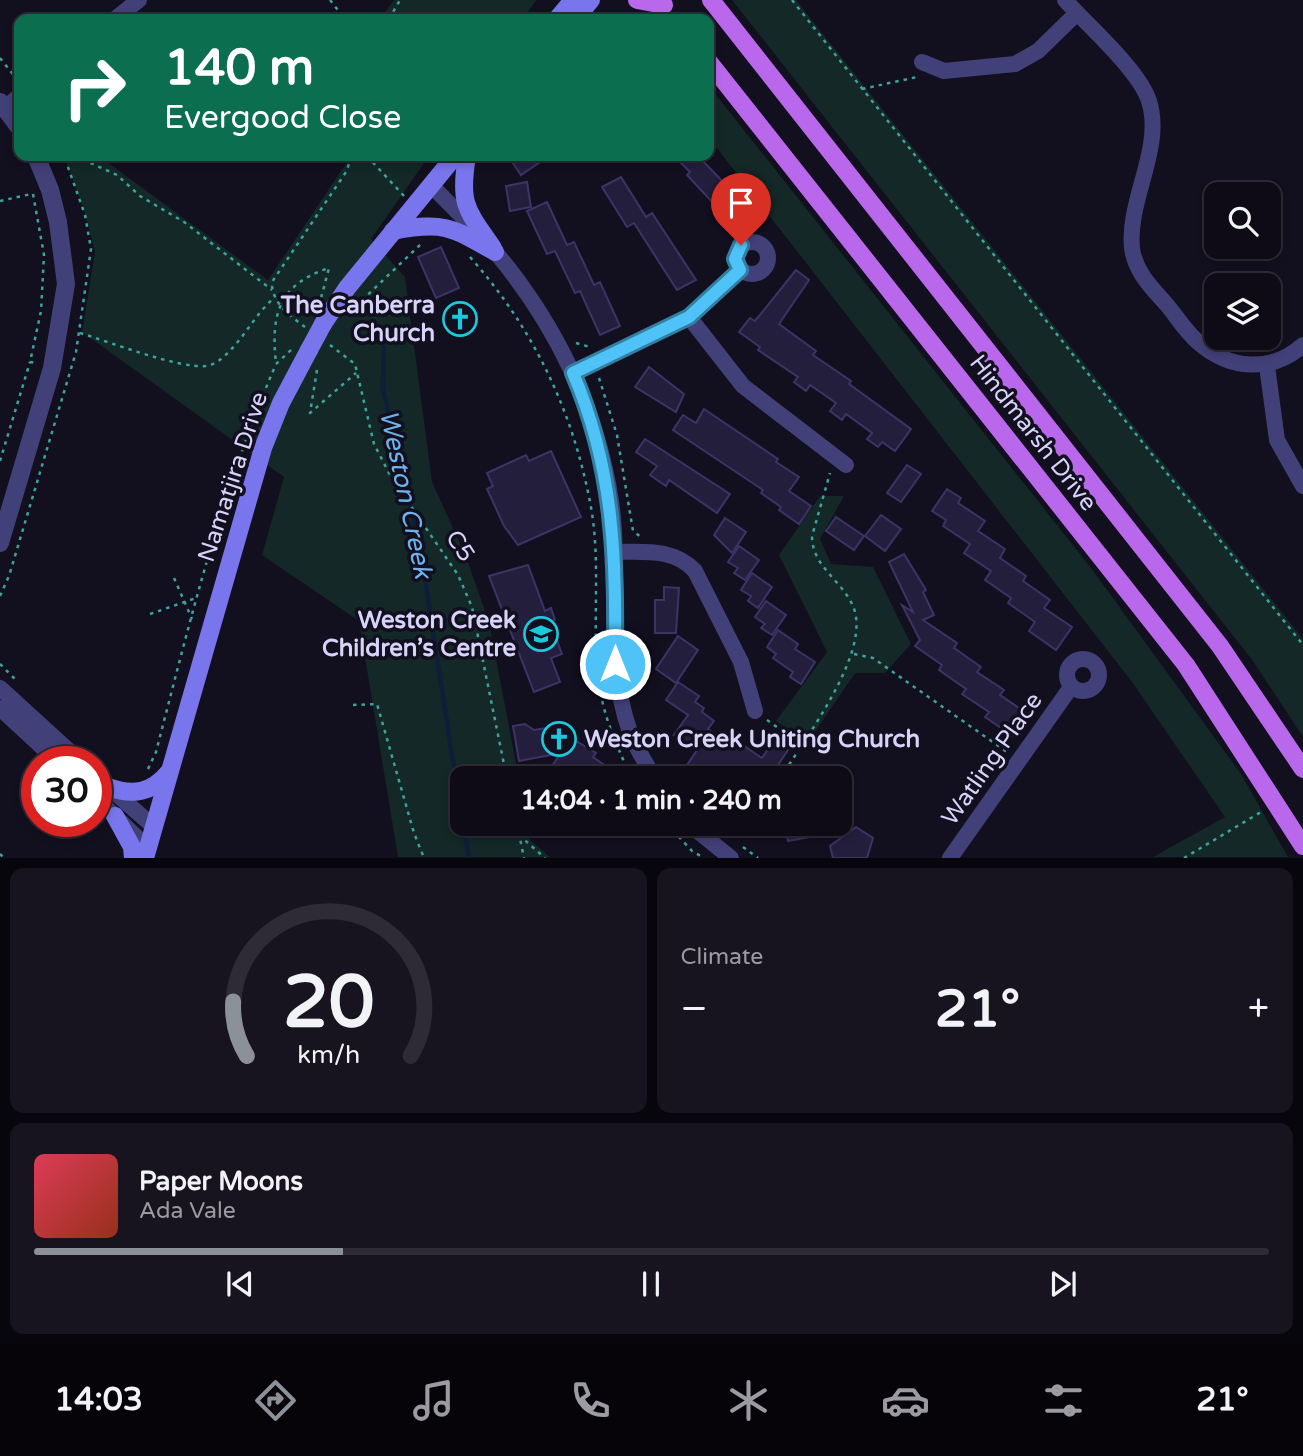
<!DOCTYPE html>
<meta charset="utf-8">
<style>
body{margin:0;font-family:"Varela Round",sans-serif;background:#171420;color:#f1f3f6;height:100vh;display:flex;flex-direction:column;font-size:26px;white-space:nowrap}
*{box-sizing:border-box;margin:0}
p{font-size:23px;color:#9b9ba1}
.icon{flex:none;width:38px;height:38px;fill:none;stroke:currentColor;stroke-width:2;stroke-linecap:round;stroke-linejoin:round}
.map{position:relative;height:858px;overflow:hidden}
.drawer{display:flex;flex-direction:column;gap:10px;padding:10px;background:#08060d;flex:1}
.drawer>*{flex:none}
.top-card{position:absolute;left:14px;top:14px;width:700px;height:147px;border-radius:14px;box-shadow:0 4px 10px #0003,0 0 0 2px #2e2b36;background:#0b6e4f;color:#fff;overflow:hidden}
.buttons{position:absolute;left:1204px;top:182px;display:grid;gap:14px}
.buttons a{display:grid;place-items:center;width:77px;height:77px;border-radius:14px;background:#0e0b17;box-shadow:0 4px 10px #0003,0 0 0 2px #2e2b36;font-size:35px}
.speed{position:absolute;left:21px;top:746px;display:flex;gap:14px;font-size:35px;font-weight:700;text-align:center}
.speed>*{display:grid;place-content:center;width:91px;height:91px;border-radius:50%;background:#0e0b17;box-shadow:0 4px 10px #0003,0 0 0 2px #2e2b36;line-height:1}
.speed .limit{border:10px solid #d22;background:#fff;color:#111}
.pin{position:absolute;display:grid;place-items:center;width:60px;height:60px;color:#fff;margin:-72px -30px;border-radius:50% 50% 50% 0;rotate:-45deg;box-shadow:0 0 7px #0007}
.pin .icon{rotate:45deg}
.me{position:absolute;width:77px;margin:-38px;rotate:0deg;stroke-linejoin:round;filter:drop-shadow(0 0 5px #0008)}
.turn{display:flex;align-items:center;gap:24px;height:147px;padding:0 35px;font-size:32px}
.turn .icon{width:91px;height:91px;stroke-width:2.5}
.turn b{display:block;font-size:49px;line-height:60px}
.big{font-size:52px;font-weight:700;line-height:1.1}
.drawer .tile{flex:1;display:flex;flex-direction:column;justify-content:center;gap:10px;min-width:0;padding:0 24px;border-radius:14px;background:#171420}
.drawer .dial{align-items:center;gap:0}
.dial svg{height:182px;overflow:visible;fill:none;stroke:#2e2b36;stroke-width:7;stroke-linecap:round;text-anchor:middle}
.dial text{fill:#f1f3f6;stroke:none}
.song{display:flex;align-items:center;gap:21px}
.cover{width:84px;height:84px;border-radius:10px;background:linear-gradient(135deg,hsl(350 70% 55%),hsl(10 70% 35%))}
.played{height:7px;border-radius:4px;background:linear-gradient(90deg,#8c9099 25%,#2e2b36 25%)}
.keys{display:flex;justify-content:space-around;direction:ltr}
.heat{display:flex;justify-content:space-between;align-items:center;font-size:38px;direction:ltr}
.drawer .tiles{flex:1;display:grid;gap:10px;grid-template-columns:1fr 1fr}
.tile:last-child{grid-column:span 2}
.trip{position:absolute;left:450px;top:766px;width:402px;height:70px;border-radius:14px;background:#0e0b17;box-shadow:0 4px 10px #0003,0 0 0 2px #2e2b36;font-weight:700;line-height:70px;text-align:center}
.dock{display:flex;height:112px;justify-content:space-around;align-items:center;background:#060409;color:#9b9ba1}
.dock .icon{width:49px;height:49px}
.dock .on{color:#8c9099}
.dock b{font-size:32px;color:#f1f3f6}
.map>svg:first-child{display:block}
.green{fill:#132827}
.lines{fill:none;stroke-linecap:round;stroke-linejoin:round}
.stream{stroke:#0f1e38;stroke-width:4.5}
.building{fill:#241e3d;stroke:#3d3366;stroke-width:2}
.path{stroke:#3da39d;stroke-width:2.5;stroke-dasharray:3.5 5;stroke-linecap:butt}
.minor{stroke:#424078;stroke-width:16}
.tertiary{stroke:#424078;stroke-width:18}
.secondary{stroke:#7976ed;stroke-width:18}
.primary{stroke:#ba68eb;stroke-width:18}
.secondary-bridge{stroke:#7976ed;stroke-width:18}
.route-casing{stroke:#337fa1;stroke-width:18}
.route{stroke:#4fc3f7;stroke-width:12}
.labels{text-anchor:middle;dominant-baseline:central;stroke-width:7;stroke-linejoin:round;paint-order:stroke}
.poi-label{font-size:24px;font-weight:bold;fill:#d7d3f9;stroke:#120f1f;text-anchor:end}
.street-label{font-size:24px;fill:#d7d3f9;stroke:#120f1f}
.water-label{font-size:26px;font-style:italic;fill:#6eb2ec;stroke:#120f1f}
</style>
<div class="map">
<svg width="1303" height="858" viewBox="0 0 1303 858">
<rect width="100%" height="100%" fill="#120f1f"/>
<g class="green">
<polygon points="394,0 536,0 523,19 380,19"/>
<polygon points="732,0 796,0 1303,639 1303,737 1253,661"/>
<polygon points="709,86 1091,568 1241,774 1288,857 1153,857 1225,817 1132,682 709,138"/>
<polygon points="64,156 99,156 268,280 351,156 429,156 371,239 405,277 432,482 465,554 489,622 519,779 462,779 462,824 527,824 530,840 550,857 398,857 359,621 262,555 284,477 82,332 95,252 85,213"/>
<polygon points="820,496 844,496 820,539 831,564 873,567 911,644 885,673 855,673 808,742 776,721 827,652 779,555"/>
</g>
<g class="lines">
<g class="stream">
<polyline points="384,334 383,389 420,547 462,820"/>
<polyline points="463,824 469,858"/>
</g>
</g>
<g class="building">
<polygon points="508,156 549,156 521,175"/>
<polygon points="674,156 698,156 731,190 728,193 747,212 731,227 712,207 715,205 687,175 690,172"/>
<polygon points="621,177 646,217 652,213 696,280 677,290 634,223 627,227 602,187"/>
<polygon points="527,182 531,207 510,211 506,186"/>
<polygon points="547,202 567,245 574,242 594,285 600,282 620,326 600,335 580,291 575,293 555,251 547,254 527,211"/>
<polygon points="441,247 459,288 436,298 418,257"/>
<polygon points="796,270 809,280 779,324 816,351 813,355 851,381 849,384 911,429 895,451 882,442 878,447 867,439 872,433 846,414 842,420 830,411 836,403 810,385 806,391 794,382 798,377 758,350 760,347 739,332 750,318 755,321"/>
<polygon points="649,367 684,394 676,412 635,387"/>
<polygon points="704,409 778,459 776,462 799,477 789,491 811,506 799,524 779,510 781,507 761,493 763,490 673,430 683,415 696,423"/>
<polygon points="645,439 730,494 717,513 669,480 666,486 650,475 657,466 636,452"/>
<polygon points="551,451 581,517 518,545 504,526 487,489 493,486 487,473 526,455 529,461"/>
<polygon points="907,465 921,474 901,502 887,493"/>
<polygon points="947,489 961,498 958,503 985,521 978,531 1005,549 1000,558 1026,576 1023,581 1050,600 1044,608 1072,627 1056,650 1029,631 1035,622 1008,603 1011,598 985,580 991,571 964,553 970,544 943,526 946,520 932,511"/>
<polygon points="881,515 901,529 885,551 865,536"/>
<polygon points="836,517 864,536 854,550 826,531"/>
<polygon points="725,518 746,532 732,553 714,535"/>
<polygon points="739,546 759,560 745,580 734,573 738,568 728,562"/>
<polygon points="904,554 926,590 923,592 934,615 923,620 957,643 954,648 981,667 977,672 1004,690 1000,695 1028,714 1013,736 985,717 989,712 962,694 966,689 939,670 942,665 915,646 920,640 902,605 913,612 889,562"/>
<polygon points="528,565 545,611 551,608 555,620 550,622 562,654 551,658 560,682 534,692 489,576"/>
<polygon points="752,573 772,587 758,608 748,601 751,596 741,590"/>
<polygon points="664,587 679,588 676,633 655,633 655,600 664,600"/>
<polygon points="766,601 786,615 772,635 761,628 765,624 755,617"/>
<polygon points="778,630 798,644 795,649 815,662 801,684 790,677 793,672 773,658 776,654 767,647"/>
<polygon points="678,636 698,650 676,683 656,669"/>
<polygon points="678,682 699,696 695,702 704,708 702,712 714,721 708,729 735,747 738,742 762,758 776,738 790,747 774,771 770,769 764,779 758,779 743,768 733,779 715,766 712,772 706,768 701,774 687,765 697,750 674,735 688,715 666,700"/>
<polygon points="525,724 534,730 553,727 596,753 593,757 603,764 593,779 543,779 561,753 519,761 513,726"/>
<polygon points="785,824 847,824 847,830 788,841"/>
<polygon points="856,827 873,838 867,858 833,858 830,846"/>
</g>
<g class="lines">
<g class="path">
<polyline points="330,0 345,19"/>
<polyline points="792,0 1303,645"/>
<polyline points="389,19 400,0"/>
<polyline points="0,58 19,82"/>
<polyline points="862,89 917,77"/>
<polyline points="75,156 117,175 140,196 184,222 272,290"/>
<polyline points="367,156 404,196"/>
<polyline points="33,194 44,255 41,311 30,362 36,363"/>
<polyline points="0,201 31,194"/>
<path d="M470,257c63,71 102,152 120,245 12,60 1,122 9,181 4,33 19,66 33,96"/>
<polyline points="356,306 422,243"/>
<path d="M305,327c-15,-11 -34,-25 -33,-45l74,-110 6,-16"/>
<path d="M80,333c30,9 99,36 127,33 5,-1 10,-4 14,-7 22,-18 33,-44 54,-62"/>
<polyline points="576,343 590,347"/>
<polyline points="330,345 355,364 374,444 391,477 458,575 472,607 507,779"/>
<path d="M291,350l-15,14c-5,-48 1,-79 53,-96l-8,30"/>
<polyline points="317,370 310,413 356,373"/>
<polyline points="599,378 617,435 633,531 641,537"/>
<polyline points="0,461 30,362"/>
<polyline points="174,578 192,619"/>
<polyline points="0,596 9,576 76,352 91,249 85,215 64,156"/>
<polyline points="150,614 196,598"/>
<polyline points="854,654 873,658 1007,752"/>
<polyline points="0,664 17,681"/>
<polyline points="353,705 377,704 414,833 424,858"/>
<polyline points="767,720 801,744"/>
<path d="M148,769l8,-17c34,-131 66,-263 120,-388"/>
<path d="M780,779c24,-40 95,-130 72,-175 -12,-25 -40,-38 -40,-68l18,-63"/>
<polyline points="517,824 524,858"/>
<polyline points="667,824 692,851 704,858"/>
<polyline points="744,824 752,824"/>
<polyline points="716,829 721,824"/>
<polyline points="519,835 545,858"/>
<polyline points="743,847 758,858"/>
<polyline points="0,854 4,858"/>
<polyline points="1184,858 1261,812"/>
</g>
<g class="minor">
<path d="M1065,0c23,26 74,70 84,101 15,47 -22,99 -17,147 3,24 20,40 35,57 10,12 19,27 31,37 31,28 74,31 105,3"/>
<polyline points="115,19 139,0"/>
<polyline points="922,62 944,71 1015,64 1038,51 1076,14"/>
<polyline points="5,108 19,96"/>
<path d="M431,185c22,23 46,45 66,69 59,71 100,155 114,247 11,76 -8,157 19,231 6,16 16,32 25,47"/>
<circle cx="752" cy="258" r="16"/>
<polyline points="689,317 743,386 846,465"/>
<polyline points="1267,366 1277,440 1303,486"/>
<polyline points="573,373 689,317 740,269"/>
<path d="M615,552c29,0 59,-4 80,19l46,91 14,49"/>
<circle cx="1083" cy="675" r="16"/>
<polyline points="0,688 80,761"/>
<polyline points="0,708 57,761"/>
<polyline points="96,776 154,827"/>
<polyline points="96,798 148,848"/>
<polyline points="689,824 731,858"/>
<polyline points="950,858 1071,687"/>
</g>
<g class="tertiary">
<polyline points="0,102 19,127"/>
<polyline points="0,543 52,368 66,284 58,222 50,190 36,156"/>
</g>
<g class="secondary">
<polyline points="557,19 573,0"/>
<polyline points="575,19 591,0"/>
<path d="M467,156c-8,48 -1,53 26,92"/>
<path d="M393,231c50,-10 59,-4 102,21"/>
<polyline points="323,324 347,288 455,156"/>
<path d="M108,787c25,9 44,6 61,-15"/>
<polyline points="115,816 132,847 133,858"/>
<polyline points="145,858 263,448 281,403 309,350"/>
</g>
<g class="primary">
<polyline points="637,0 664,5"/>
<polyline points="711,0 1220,646 1303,769"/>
<polyline points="709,62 1186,665 1303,846"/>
</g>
<polyline class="secondary-bridge" points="309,350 323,324"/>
</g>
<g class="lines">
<g class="route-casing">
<path id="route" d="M615,664c1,-105 0,-193 -42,-291l116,-56 51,-47 -5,-11 6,-14"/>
</g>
<use href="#route" class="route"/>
</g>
<defs>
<g id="church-ring" transform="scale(1.75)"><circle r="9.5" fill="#120f1f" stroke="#1cc9dc" stroke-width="1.5"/><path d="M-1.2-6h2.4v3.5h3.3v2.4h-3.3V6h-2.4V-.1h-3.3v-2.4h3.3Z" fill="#1cc9dc"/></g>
<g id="school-ring" transform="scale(1.75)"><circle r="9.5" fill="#120f1f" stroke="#1cc9dc" stroke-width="1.5"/><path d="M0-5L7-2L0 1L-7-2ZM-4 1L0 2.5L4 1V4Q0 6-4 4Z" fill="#1cc9dc"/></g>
</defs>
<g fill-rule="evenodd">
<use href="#church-ring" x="460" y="319"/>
<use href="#school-ring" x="541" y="634"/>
<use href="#church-ring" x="559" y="739"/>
</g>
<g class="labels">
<g class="poi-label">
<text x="435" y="305">The Canberra<tspan x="435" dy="28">Church</tspan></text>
<text x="516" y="620">Weston Creek<tspan x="516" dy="28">Children’s Centre</tspan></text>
<text x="584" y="739" text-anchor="start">Weston Creek Uniting Church</text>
</g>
<g class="street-label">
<text transform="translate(1033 433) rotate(52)">Hindmarsh Drive</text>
<text transform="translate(233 477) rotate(-72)">Namatjira Drive</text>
<text transform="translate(460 546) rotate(57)">C5</text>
<text transform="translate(992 759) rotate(-55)">Watling Place</text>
</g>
<g class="water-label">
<text transform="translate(406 494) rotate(78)">Weston Creek</text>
</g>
</g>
</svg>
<div class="buttons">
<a><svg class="icon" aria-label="search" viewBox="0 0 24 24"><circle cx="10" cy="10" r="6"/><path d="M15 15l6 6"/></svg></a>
<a><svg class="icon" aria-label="layers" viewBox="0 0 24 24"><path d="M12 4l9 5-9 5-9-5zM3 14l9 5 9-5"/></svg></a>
</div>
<div class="speed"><div class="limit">30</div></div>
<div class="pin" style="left:741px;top:245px;background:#d93025"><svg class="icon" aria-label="arrive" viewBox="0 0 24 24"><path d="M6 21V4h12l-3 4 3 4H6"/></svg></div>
<svg class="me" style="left:615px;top:664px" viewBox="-20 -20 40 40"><circle r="17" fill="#4fc3f7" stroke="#fff" stroke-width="3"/><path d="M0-11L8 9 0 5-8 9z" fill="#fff"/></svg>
<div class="trip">14:04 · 1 min · 240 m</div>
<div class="top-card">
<div class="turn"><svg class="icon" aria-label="right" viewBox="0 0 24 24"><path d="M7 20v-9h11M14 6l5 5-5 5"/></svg><div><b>140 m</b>Evergood Close</div></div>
</div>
</div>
<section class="drawer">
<div class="tiles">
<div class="tile dial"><svg viewBox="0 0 100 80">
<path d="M14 69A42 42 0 1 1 86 69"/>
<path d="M14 69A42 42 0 0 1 8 45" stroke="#8c9099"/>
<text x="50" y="56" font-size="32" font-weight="700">20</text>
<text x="50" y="72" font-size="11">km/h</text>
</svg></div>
<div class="tile"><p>Climate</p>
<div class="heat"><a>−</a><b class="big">21°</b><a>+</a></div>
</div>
<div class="tile">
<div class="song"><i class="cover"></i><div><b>Paper Moons</b><p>Ada Vale</p></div></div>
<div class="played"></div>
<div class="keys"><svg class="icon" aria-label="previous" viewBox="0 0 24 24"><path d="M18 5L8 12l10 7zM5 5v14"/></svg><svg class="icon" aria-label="pause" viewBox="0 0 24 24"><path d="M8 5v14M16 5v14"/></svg><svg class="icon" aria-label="next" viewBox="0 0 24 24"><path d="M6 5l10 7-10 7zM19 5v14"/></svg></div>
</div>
</div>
</section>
<nav class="dock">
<b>14:03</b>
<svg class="icon on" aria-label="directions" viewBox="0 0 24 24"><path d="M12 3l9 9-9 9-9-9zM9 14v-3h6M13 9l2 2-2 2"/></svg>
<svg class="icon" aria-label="music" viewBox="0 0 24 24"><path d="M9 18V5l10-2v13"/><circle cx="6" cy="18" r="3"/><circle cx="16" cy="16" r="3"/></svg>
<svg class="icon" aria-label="phone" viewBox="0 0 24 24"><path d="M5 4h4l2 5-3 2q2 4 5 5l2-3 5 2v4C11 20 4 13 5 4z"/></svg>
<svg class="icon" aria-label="climate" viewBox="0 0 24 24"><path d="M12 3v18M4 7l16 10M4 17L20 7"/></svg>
<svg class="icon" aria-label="car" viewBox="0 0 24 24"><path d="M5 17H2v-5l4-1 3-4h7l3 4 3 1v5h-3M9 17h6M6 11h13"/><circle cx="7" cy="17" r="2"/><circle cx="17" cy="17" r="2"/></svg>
<svg class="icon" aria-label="filters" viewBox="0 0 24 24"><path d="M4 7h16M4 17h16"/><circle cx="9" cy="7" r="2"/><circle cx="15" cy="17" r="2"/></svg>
<b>21°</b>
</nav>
